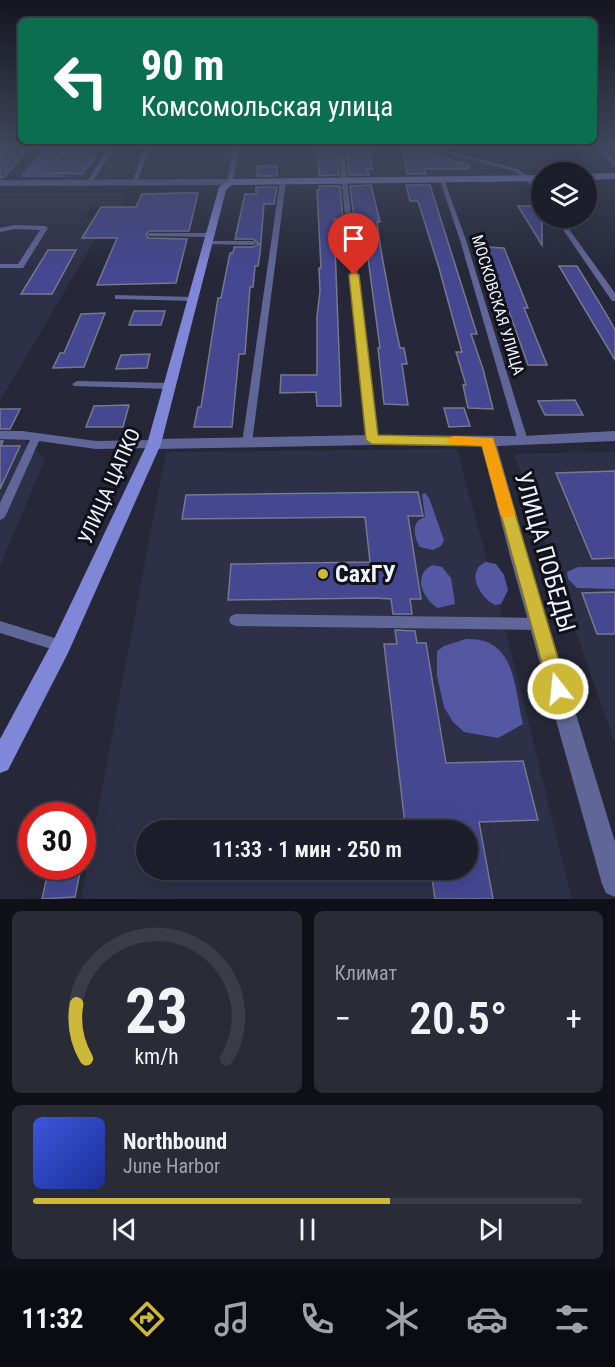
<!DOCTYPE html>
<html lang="ru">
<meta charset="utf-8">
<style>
body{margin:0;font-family:"Roboto Condensed",sans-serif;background:#292b37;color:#f1f3f6;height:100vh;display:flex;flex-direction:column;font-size:22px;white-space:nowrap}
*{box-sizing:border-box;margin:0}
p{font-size:20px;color:#a0a2a9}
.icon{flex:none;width:33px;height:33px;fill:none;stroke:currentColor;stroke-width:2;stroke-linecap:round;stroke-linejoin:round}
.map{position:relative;height:899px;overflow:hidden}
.drawer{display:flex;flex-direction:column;gap:12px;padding:12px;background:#0f1018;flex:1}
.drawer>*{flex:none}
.hud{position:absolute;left:18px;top:18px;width:579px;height:126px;border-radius:9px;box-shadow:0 6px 24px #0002,0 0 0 2px #3a3c47;background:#0b6e4f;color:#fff;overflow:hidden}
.buttons{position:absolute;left:531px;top:162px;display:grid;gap:12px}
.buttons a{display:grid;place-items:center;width:66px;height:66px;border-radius:50%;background:#1c1e2b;box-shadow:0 6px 24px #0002,0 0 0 2px #3a3c47;font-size:30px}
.speed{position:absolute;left:18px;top:802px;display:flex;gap:12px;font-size:30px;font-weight:700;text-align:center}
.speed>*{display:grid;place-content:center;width:78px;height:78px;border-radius:50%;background:#1c1e2b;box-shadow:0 6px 24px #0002,0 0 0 2px #3a3c47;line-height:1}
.speed .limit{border:9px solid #d22;background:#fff;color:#111}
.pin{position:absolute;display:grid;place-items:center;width:51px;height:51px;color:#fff;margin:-62px -26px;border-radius:50% 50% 50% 0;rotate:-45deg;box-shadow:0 0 6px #0007}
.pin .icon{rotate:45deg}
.me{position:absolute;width:66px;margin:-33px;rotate:344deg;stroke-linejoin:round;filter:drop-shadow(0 0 4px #0008)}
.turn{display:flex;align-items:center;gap:21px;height:126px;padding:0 24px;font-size:27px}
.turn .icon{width:78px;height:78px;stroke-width:2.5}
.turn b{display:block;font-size:42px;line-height:51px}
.big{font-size:45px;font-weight:600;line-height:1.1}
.drawer .card{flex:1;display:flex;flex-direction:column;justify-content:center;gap:9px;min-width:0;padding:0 21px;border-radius:9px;background:#292b37}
.drawer .dial{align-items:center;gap:0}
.dial svg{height:156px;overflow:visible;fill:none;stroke:#3a3c47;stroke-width:7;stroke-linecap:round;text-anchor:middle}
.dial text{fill:#f1f3f6;stroke:none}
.song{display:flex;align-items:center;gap:18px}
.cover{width:72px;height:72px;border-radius:9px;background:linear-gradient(135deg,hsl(230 70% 55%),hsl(230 70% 35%))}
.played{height:6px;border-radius:3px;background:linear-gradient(90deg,#ceb837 65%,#3a3c47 65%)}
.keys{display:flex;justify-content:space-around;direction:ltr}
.heat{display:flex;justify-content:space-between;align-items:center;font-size:33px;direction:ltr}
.drawer .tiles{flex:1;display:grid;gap:12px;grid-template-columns:1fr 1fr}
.card:last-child{grid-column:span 2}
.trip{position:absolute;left:136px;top:820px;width:342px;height:60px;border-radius:30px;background:#1c1e2b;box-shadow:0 6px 24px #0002,0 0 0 2px #3a3c47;font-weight:600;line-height:60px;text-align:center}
.dock{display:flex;height:96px;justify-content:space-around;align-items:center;background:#0b0c11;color:#a0a2a9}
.dock .icon{width:42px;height:42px}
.dock .selected{color:#ceb837}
.dock b{font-size:27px;color:#f1f3f6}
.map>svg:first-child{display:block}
.built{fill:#2e3047;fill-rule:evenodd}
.forest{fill:#5457a2}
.building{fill:#454791;stroke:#76798d;stroke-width:1.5}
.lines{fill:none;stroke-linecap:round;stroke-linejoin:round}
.lane{fill:#616699;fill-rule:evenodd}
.street{fill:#616699;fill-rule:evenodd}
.secondary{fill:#8087d8;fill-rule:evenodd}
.route{fill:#ceb837;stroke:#867824;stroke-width:1.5}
.slow{fill:#f59e0b}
.poi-dot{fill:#ceb837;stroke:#101119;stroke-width:2}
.labels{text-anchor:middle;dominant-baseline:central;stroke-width:6;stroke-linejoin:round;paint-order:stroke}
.far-street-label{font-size:16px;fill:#eff1fd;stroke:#101119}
.street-label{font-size:20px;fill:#eff1fd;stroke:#101119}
.near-street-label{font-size:24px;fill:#eff1fd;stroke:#101119}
.near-poi-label{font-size:24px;font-weight:bold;fill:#eff1fd;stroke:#101119;text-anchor:start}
</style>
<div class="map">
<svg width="615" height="899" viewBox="0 0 615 899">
<rect width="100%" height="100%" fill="#262839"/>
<g class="built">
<polygon points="0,193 127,193 121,207 92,207 85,217 94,218 82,237 96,238 0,401"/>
<polygon points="0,415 10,429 45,459 0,566"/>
<path d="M457,449l47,175 68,275h-491l85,-447zM147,831h321v39h-321z"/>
<polygon points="615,452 615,744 514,454"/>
</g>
<g class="forest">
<polygon points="47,145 84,145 64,148 44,173 77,177 20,177"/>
<path d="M425,493l4,5 15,42 -3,6 -8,4 -13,-3c-7,-11 -9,-26 5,-30l-3,-23z"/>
<path d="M486,562l10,2 8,11 4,15 -7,14 -6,1c-16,-8 -30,-34 -9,-43z"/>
<path d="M433,565l9,2 9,11 4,26 -17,4c-16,-9 -26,-34 -5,-43z"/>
<polygon points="578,567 615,567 615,589 577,588 568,579 567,572"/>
<path d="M466,639c50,-2 48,48 57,85l-25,14 -34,-6 -11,-10 -9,-15 -7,-31v-25l7,-5z"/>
</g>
<g class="building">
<polygon points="402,145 469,165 469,169 424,169 426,174 407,174"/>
<polygon points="6,146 31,146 3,178 0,178 0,153"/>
<polygon points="66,147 99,147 93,156 96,156 82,174 46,173"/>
<polygon points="318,148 336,148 339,175 319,176"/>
<polygon points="346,148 369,148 372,169 367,169 369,175 349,175"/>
<polygon points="258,166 277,166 277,176 257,176"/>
<polygon points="371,185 380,222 377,222 382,256 393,315 400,348 404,348 407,364 402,364 408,405 384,404 378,348 380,348 366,243 362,219 354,219 350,186"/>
<polygon points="406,185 430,185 477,334 471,334 483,369 493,409 468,408 463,385 466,385 456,352 462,352 439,268 418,201 410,201"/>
<polygon points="319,186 340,186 343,219 334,219 341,406 317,406 316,392 280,393 281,375 317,375 317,317 320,291 319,268 321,268 317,190 320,190"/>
<polygon points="256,187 277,187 274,204 264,204 260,253 258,266 255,266 253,287 250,287 245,354 239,354 232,427 194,427 198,407 201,407 218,298 221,298 230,253 233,253 234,247 253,247 259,244 253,239 235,239 245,194 256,194"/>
<polygon points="183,193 198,193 189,231 150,231 146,234 148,238 187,239 176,283 97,285 117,238 82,238 101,207 136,207 142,194"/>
<polygon points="518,206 542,206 542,245"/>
<polygon points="486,247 504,248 528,308 524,308 547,365 528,365"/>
<polygon points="48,250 76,250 52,294 21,294"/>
<polygon points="559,266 577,266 608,317 615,330 615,360"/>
<polygon points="134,311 165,311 161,325 129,325"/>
<polygon points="105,313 84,367 53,368 60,353 64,353 81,314"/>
<polygon points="150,354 147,368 116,369 121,355"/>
<polygon points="575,400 583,415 545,415 538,401"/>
<polygon points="129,405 123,427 86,427 94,406"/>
<polygon points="444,408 464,408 470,426 449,427"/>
<polygon points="0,409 20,409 10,429 0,429"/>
<polygon points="0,441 3,441 1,446 20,446 0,489"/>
<polygon points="615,471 615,558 592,559 556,473"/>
<polygon points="418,492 423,516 408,516 421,599 410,599 412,614 393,614 391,599 374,598 228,600 231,564 370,562 365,517 182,519 186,495"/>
<polygon points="615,592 615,634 597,634 582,593"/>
<polygon points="395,630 415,631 417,643 426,643 446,763 523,761 538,820 479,822 493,899 435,899 431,870 468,870 468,831 426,831 425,823 405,824 384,644 397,644"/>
<polygon points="49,867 81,867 75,897 42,899"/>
</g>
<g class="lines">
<g class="lane">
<polygon points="145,145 151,145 137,183 132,184"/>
<polygon points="234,145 240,145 233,182 230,184 227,182"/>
<polygon points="338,145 343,145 377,440 372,444 367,440"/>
<path d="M417,145h8l93,24c10,7 24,17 24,30l-17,-20 -11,-8z"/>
<polygon points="594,145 599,145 615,162 615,167"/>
<polygon points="109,147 114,148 91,184 87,184 86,183"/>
<polygon points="439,178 444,179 466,240 528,441 527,444 519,444 518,441 460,240"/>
<polygon points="283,179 286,181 252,443 247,447 242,443 280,181"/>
<polygon points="555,218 561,218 615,293 615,301 612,301"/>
<polygon points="15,225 45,226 48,228 23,268 0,268 0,264 18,264 40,230 15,229 0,232 0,228"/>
<polygon points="150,233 209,233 212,235 209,237 148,236 148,234"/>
<polygon points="207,241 253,241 257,243 253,245 205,244 205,242"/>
<polygon points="115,295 193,297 197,299 193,301 118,299 115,299"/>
<polygon points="77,381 170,383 175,386 170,389 74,386 72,384"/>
<polygon points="0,431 22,431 96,441 154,440 159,444 154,448 96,449 39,441 6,515 4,518 0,520 0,503 30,440 0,439"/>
<polygon points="236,614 539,618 544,620 546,624 544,628 539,630 236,626 231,624 229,620 231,616"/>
<polygon points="0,621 61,640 66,641 68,646 66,651 61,652 0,633"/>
</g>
<g class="street">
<polygon points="0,180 230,179 234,182 230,185 0,186"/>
<polygon points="615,431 615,441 497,446 529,560 615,842 615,897 606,893 602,884 511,560 482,446 372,445 154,449 147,444 154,439 372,435 523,436"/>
</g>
<g class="secondary">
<polygon points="615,173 615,179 586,180 586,174"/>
<polygon points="542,175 542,181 232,185 226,190 161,444 68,653 8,770 0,773 0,739 54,639 147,444 219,187 230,179"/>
</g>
</g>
<linearGradient id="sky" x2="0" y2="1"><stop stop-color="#15161f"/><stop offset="0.54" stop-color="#41485f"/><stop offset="1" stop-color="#41485f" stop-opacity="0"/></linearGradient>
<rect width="615" height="271" fill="url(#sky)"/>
<polygon class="route" points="354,272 359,275 378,435 493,438 567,689 565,695 558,698 551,695 549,689 482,446 372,444 366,440 349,275"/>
<polygon class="slow" points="454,436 493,438 515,513 512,517 502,517 500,513 482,446 449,444 447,441 449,438"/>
<circle class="poi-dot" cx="323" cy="574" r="6"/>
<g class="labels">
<g class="far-street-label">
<text transform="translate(498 305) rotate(73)">МОСКОВСКАЯ УЛИЦА</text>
</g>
<g class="street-label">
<text transform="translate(109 486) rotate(-66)">УЛИЦА ЦАПКО</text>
</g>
<g class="near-street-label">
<text transform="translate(545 552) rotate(74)">УЛИЦА ПОБЕДЫ</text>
</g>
<g class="near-poi-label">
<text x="335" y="574">СахГУ</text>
</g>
</g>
</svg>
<div class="buttons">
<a><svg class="icon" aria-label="layers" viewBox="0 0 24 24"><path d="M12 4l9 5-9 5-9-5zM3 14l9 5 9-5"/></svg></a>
</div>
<div class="speed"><div class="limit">30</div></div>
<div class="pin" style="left:354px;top:275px;background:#d93025"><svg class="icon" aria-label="arrive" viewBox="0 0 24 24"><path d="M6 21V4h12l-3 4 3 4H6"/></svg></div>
<svg class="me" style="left:558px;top:689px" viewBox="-20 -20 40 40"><circle r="17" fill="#ceb837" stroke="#fff" stroke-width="3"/><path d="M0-11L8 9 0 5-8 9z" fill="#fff"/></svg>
<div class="trip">11:33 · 1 мин · 250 m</div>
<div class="hud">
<div class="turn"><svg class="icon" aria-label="left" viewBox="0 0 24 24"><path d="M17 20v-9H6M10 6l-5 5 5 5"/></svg><div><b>90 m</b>Комсомольская улица</div></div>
</div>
</div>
<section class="drawer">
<div class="tiles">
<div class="card dial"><svg viewBox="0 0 100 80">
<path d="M14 69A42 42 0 1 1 86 69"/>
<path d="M14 69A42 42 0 0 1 9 41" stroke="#ceb837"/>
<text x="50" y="56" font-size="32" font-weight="700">23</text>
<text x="50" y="72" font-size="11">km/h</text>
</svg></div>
<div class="card"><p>Климат</p>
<div class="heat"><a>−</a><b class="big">20.5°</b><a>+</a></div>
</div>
<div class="card">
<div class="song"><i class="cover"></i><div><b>Northbound</b><p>June Harbor</p></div></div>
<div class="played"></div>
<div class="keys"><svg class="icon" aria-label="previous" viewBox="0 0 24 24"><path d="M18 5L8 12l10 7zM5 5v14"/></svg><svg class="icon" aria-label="pause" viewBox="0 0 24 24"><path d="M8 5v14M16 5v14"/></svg><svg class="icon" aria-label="next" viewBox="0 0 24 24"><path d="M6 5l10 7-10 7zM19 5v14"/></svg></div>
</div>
</div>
</section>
<nav class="dock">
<b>11:32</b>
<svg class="icon selected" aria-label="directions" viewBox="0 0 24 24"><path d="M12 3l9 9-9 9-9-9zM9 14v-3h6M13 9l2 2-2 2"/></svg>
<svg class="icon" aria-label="music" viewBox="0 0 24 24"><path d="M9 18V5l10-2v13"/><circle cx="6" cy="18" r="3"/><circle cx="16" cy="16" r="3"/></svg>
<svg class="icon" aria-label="phone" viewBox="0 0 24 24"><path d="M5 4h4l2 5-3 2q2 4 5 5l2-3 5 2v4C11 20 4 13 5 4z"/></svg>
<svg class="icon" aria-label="climate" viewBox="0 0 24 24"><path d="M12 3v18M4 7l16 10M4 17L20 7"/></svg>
<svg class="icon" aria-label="car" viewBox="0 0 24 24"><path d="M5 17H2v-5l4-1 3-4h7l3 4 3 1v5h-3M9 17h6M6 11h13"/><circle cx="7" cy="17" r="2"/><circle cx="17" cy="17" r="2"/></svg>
<svg class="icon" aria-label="filters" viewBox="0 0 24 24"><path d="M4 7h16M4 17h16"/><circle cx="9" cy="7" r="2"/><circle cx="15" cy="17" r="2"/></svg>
</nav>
